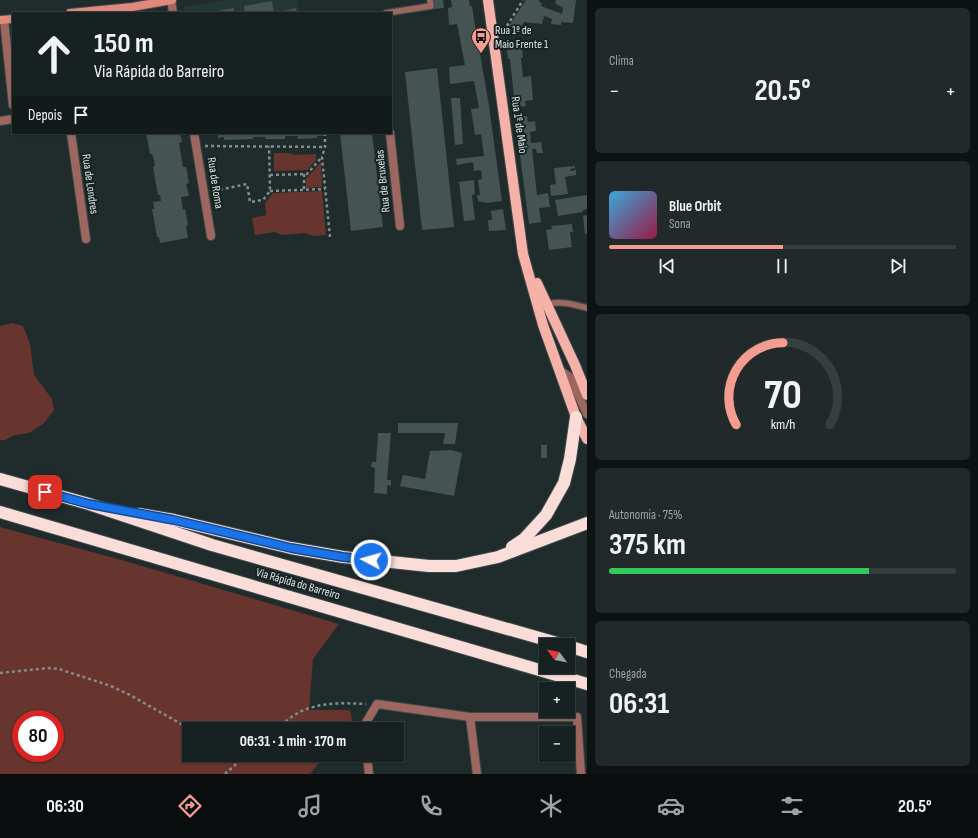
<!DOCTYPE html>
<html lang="pt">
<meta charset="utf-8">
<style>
body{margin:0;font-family:"Sofia Sans Condensed",sans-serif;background:#21292a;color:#f1f3f6;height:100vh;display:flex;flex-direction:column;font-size:15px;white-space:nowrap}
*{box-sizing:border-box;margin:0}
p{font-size:13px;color:#9fa3a5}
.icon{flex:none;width:22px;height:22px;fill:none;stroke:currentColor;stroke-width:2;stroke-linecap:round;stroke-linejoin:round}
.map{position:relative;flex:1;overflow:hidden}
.details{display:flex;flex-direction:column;gap:8px;padding:8px;background:#0d1212;width:391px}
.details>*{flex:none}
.hud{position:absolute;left:12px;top:12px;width:380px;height:122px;border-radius:0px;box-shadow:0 1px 3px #0004,0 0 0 1px #363e3f;background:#182121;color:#f1f3f6;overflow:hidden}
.needle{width:26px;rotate:302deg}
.controls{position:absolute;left:539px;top:638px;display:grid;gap:8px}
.controls a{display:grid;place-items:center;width:36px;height:36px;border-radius:0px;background:#182121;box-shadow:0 1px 3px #0004,0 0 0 1px #363e3f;font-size:20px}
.speed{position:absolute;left:12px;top:710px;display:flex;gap:8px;font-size:20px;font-weight:700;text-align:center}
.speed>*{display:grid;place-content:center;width:52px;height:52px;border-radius:50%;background:#182121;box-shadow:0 1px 3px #0004,0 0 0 1px #363e3f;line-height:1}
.speed .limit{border:6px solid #d22;background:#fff;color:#111}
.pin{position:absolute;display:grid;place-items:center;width:34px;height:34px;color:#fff;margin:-17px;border-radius:8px;box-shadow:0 2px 6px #0006}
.me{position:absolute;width:44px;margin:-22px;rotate:276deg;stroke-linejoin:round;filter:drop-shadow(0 0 3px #0008)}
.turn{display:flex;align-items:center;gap:14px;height:84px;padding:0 16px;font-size:18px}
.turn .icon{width:52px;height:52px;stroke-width:2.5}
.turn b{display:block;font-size:28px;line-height:34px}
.then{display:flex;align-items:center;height:38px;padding:0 16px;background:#0003;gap:8px;font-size:15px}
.big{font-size:30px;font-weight:700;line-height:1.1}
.details .tile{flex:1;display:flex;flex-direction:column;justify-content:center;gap:6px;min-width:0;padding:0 14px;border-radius:6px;background:#21292a}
.details .dial{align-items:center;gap:0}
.dial svg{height:104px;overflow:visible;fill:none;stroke:#363e3f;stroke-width:7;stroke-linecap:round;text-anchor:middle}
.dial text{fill:#f1f3f6;stroke:none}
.song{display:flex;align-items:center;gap:12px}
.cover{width:48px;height:48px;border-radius:6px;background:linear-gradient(135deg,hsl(200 70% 55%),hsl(340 70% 35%))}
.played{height:4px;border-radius:2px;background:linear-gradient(90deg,#f59c90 50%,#363e3f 50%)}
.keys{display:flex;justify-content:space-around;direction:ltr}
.heat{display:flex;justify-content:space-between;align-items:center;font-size:22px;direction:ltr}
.charge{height:6px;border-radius:3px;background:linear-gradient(90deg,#34c759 75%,#363e3f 0)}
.trip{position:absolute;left:182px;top:722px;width:222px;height:40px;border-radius:0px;background:#182121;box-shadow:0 1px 3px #0004,0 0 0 1px #363e3f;font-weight:700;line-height:40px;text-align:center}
.tabs{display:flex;height:64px;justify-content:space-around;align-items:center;background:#0a0d0d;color:#9fa3a5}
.tabs .icon{width:28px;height:28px}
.tabs .on{color:#f59c90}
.tabs b{font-size:18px;color:#f1f3f6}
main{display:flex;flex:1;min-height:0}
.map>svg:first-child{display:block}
.built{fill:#223736}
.green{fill:#68342e;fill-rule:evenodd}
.building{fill:#465353}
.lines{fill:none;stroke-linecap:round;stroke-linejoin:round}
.lane-casing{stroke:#3e4a4a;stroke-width:8}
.street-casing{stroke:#3e4a4a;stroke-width:10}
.secondary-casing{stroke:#3e4a4a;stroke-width:10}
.primary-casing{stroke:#3e4a4a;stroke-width:12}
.highway-casing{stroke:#3e4a4a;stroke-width:14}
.path{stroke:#838d8d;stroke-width:2.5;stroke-dasharray:3 3;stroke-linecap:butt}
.lane{stroke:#9d675f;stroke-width:5.5}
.street{stroke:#9d675f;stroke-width:8}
.secondary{stroke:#df897d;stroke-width:8}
.primary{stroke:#f6b2a8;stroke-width:10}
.highway{stroke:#faddd9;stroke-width:12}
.route-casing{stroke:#114b97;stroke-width:10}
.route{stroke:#1a73e8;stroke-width:7}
.labels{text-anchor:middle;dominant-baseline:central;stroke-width:4;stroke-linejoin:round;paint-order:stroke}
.poi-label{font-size:12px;fill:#dde5e5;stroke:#162322;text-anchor:start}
.street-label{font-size:12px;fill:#dde5e5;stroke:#162322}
</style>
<main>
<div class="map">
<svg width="587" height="774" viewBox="0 0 587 774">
<rect width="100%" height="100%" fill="#202c2c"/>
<polygon class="built" points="225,0 297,0 300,13 185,13 184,7"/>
<g class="green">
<polygon points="274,153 288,153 296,155 316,154 316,160 307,170 274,171"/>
<polygon points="321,162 322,187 306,188 306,179"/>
<polygon points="322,191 326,235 313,236 305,233 282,235 275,232 255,235 252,218 266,215 265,203 273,193"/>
<polygon points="12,323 23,326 30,344 34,375 52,399 54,410 44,423 29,433 15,435 5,440 0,440 0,326"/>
<path d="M0,527l125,34 214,63 -26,35 -4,51h41l2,10 -7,9h-156v26h136l-14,18v1h-311zM21,719h34v34h-34z"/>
</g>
<g class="building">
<polygon points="433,0 443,0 444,8 434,9"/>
<polygon points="451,0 469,0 470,6 472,6 474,19 489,106 502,201 486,203 478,201 477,195 480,195 478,180 482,179 481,170 474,171 473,162 457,165 456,159 484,156 481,134 475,135 471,109 479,108 474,81 450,84 449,67 465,65 457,24 449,25 448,8 452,7"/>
<polygon points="526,0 538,0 542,4 541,6 562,14 563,8 555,3 556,0 576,0 573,23 561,22 561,25 551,24 552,19 544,16 542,24 524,22 516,35 507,29"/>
<polygon points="272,1 274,13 245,13 244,6"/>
<polygon points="234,8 234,13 211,13 211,12"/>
<polygon points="296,8 297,13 280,13 280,12"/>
<polygon points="527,40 528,47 522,48 523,58 521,58 523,77 531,76 533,100 525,101 526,106 515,107 510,59 508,59 506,43"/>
<polygon points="437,68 454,227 422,230 405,72"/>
<polygon points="451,98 460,98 463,144 455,145"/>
<polygon points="527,116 528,122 535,121 536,131 530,132 531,143 541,142 543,153 537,153 536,149 532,149 537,195 548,193 550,207 539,208 541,222 529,224 515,117"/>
<polygon points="146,133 180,133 182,142 179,143 183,167 186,167 189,183 186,184 189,196 181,197 183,210 185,209 188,225 186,226 188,238 160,243 159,237 157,237 152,209 154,209 153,202 161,201 160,195 158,195 153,167 155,166 154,160 152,154 150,154"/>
<polygon points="218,133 323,133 323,136 317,136 317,138 298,139 298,136 285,136 285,139 265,139 266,137 253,137 253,139 224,140 224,137 218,138"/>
<polygon points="340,133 372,133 383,227 351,231"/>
<polygon points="575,166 575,168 570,169 571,171 576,170 576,175 565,177 568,194 551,196 550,185 556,184 554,168"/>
<polygon points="474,180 475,194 472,195 475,220 464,221 459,182"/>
<polygon points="587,195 587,209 583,210 583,212 558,216 555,200"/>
<polygon points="503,209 506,230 489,231 488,220 492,220 491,211"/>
<polygon points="587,215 587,234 585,234 583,216"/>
<polygon points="572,224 573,232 570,232 572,247 549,250 546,230 552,229 551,226"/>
<polygon points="398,423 458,423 455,444 443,444 445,433 398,433"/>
<polygon points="378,433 391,433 387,480 391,480 391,486 387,485 387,494 374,493 375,468 371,467 372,462 376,462"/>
<rect x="541" y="445" width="6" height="13"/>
<polygon points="451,450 462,453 454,496 400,486 403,475 425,479 430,451"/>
</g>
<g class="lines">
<g class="lane-casing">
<g id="lane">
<polyline points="386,13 431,6 430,0"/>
<path d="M546,304c17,-3 26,0 41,4"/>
</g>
</g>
<g class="street-casing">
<g id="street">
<polyline points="171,0 173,13"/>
<polyline points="4,20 13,105"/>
<polyline points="0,121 13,119"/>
<polyline points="71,133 86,239"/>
<polyline points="194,133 211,236"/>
<polyline points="390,133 400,226"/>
<polyline points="559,370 570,377 587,414"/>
<polyline points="364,729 364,726 377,704 470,717"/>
<polyline points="367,755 369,774"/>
<polyline points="477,774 470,717 577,717 581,774"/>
</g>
</g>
<g class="secondary-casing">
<g id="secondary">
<polyline points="70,13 132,7 172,0"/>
<polyline points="0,20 13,19"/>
</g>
</g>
<g class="primary-casing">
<g id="primary">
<polyline points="488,0 523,254 543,325 576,417 587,439"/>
<polyline points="537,283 575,365 587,395"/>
</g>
</g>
<g class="highway-casing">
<g id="highway">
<polyline points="0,479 89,504 212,545 564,645"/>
<polyline points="0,512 587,684"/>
<polyline points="139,514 174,520 291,548 343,557 429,566 456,566 498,557 587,523"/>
<polyline points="512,547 524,539 546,515 564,483 570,459 576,417"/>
<polyline points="568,646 587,652"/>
</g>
</g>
<g class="path">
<polyline points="507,26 523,0"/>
<polyline points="325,133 325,147 322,157 330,237"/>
<polyline points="205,146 325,147"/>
<polyline points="304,174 304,190"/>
<polyline points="270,175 307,174 322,157"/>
<polyline points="214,191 247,184 250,202 263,200 270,191 269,146"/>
<polyline points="270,191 325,189"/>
<polyline points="0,673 48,668 59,669 111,686 130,695 190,729"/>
<path d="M276,729c9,-7 18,-15 28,-19 20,-8 41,-7 62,-6"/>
<polyline points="237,755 242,758"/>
<polyline points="225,774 246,755"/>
</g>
<use href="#lane" class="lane"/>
<use href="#street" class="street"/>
<use href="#secondary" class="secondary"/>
<use href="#primary" class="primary"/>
<use href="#highway" class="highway"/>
</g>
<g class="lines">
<g class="route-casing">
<polyline id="route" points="45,492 89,504 174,520 291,548 343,557 371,560"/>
</g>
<use href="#route" class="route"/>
</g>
<defs>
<g id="bus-pin" transform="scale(1)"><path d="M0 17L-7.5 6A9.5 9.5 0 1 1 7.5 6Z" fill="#f59c90" stroke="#162322"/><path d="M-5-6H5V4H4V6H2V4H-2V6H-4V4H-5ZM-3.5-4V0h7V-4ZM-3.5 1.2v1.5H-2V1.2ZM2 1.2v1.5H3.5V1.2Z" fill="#111"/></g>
</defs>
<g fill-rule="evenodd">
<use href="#bus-pin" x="481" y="37"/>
</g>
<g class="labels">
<g class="poi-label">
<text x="495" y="30">Rua 1º de<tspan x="495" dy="14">Maio Frente 1</tspan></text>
</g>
<g class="street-label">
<text transform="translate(519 125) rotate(82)">Rua 1º de Maio</text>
<text transform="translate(383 181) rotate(-96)">Rua de Bruxelas</text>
<text transform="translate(215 183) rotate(81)">Rua de Roma</text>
<text transform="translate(90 184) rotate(82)">Rua de Londres</text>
<text transform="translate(298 584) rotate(16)">Via Rápida do Barreiro</text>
</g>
</g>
</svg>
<div class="controls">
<a><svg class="needle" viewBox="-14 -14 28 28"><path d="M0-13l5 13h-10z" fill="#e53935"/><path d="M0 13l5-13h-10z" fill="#9fa3a5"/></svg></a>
<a>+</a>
<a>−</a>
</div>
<div class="speed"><div class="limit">80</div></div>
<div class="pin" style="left:45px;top:492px;background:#d93025"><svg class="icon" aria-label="arrive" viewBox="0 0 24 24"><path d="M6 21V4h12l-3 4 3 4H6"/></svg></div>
<svg class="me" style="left:371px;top:560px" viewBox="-20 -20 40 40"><circle r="17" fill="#1a73e8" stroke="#fff" stroke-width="3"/><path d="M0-11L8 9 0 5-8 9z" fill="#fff"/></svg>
<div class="trip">06:31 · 1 min · 170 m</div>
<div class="hud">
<div class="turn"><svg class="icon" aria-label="ahead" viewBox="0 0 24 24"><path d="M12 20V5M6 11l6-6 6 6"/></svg><div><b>150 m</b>Via Rápida do Barreiro</div></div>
<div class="then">Depois<svg class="icon" aria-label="arrive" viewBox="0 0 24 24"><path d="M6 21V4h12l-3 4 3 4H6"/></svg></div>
</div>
</div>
<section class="details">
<div class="tile"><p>Clima</p>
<div class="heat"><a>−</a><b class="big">20.5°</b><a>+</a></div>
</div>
<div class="tile">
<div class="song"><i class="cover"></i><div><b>Blue Orbit</b><p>Sona</p></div></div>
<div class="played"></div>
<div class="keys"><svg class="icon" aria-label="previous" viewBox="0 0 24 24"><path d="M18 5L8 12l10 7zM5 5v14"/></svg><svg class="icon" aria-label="pause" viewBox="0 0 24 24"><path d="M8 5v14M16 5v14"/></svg><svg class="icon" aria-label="next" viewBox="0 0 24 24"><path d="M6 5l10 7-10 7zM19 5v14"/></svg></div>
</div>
<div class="tile dial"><svg viewBox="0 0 100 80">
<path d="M14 69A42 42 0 1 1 86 69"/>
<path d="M14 69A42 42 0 0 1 50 6" stroke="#f59c90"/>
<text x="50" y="56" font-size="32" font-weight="700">70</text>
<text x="50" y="72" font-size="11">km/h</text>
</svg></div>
<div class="tile"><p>Autonomia · 75%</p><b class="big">375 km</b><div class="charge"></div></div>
<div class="tile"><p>Chegada</p><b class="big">06:31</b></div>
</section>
</main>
<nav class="tabs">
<b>06:30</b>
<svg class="icon on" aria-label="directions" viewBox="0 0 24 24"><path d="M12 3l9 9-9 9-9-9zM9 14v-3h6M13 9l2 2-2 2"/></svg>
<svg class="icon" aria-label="music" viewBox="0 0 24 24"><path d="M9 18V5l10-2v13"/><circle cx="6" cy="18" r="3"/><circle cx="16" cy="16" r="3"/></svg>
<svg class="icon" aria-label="phone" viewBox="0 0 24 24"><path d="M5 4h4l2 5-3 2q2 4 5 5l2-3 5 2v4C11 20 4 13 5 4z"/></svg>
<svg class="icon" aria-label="climate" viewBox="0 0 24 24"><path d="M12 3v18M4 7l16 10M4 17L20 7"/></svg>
<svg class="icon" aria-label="car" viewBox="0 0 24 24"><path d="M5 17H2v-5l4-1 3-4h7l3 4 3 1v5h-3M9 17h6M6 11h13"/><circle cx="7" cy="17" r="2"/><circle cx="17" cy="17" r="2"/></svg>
<svg class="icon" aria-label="filters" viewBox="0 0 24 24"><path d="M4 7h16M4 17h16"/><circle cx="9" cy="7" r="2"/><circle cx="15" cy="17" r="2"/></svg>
<b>20.5°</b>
</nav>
